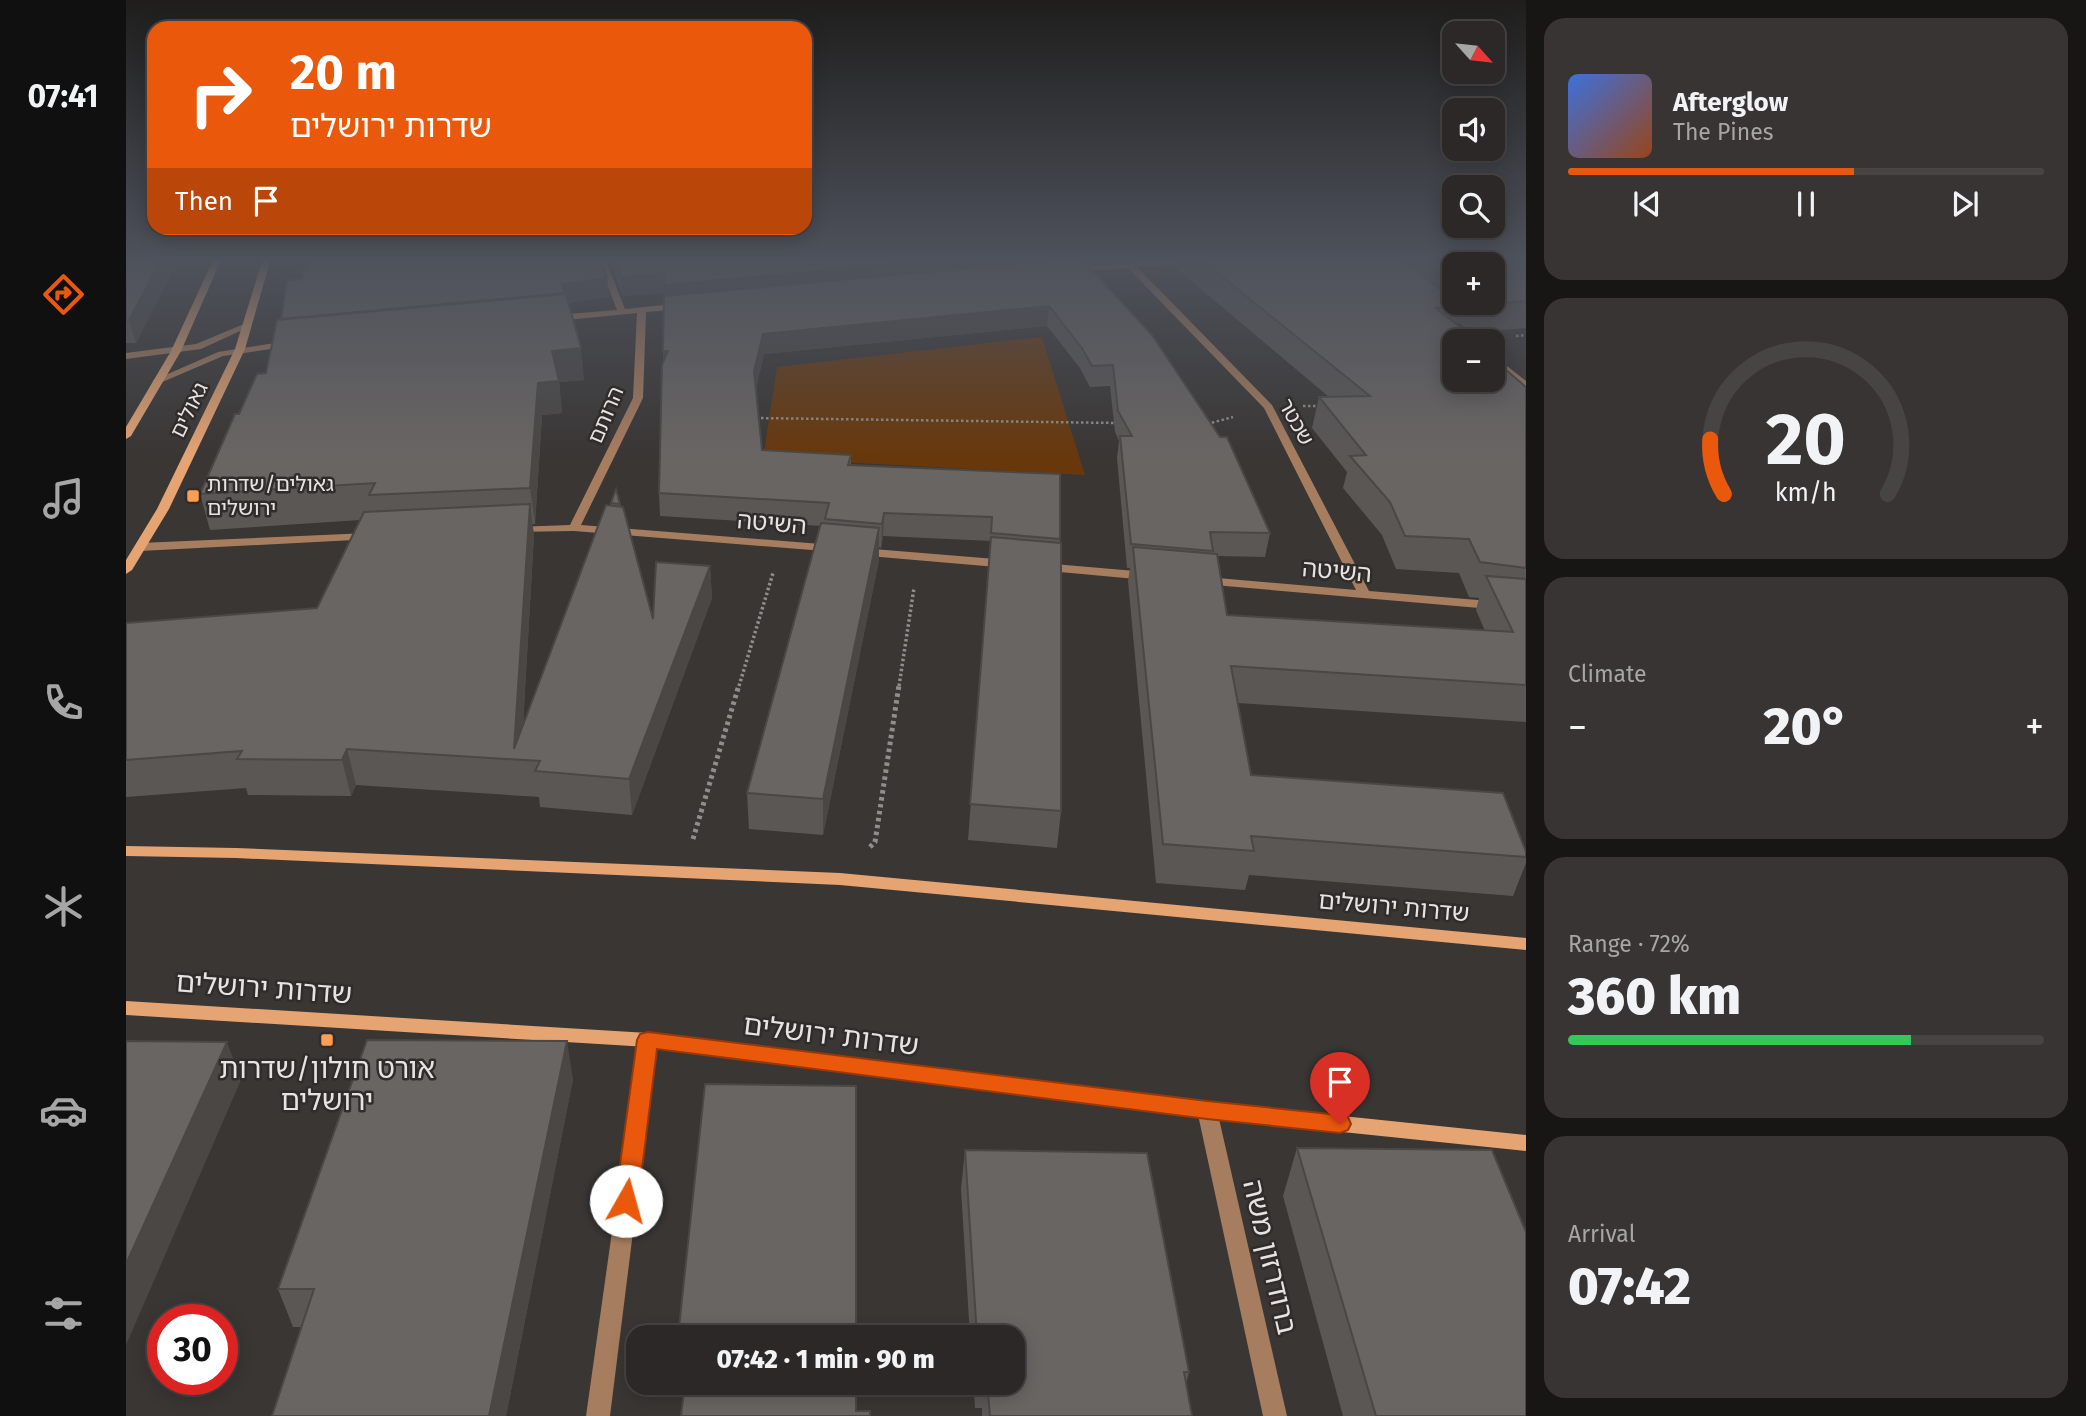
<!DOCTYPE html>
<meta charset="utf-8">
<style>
body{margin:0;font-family:"Fira Sans","Noto Sans Hebrew",sans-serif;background:#373433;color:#f1f3f6;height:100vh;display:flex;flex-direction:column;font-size:26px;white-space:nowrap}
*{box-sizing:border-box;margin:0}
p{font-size:23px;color:#a6a6a7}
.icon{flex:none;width:38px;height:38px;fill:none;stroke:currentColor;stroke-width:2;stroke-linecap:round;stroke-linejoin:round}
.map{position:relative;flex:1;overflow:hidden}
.details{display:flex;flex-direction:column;gap:18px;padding:18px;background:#181615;width:560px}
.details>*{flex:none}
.top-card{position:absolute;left:21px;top:21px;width:665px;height:214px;border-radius:21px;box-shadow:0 4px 18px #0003,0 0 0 2px #474444;background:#ea580c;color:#fff;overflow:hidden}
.needle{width:46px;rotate:117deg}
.fabs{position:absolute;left:1316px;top:21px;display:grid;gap:14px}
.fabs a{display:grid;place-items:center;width:63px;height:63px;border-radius:14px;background:#2b2827;box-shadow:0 4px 18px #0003,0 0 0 2px #474444;font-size:35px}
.speed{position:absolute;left:21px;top:1304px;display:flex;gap:14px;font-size:35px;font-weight:700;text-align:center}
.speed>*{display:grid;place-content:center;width:91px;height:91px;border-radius:50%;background:#2b2827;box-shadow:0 4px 18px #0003,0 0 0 2px #474444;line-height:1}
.speed .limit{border:10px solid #d22;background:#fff;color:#111}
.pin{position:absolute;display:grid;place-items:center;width:60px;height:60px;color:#fff;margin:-72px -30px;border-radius:50% 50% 50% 0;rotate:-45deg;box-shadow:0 0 7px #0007}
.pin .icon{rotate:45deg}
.me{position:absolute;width:77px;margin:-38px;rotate:7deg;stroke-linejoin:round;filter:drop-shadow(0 0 5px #0008)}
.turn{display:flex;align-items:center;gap:24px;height:147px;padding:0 28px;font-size:32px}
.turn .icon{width:91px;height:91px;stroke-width:2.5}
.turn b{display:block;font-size:49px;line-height:60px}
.then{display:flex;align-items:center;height:66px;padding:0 28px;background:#0003;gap:14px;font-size:26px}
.big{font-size:52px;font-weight:800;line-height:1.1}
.details .widget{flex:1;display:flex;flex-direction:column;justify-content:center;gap:10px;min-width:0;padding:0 24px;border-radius:21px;background:#373433}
.details .dial{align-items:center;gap:0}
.dial svg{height:182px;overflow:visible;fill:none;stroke:#474444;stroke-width:7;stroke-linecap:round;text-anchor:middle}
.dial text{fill:#f1f3f6;stroke:none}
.song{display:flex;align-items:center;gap:21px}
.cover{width:84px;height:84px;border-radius:10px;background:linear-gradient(135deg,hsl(220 70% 55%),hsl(20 70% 35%))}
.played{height:7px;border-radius:4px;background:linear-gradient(90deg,#ea580c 60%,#474444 60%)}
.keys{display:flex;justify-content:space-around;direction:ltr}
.heat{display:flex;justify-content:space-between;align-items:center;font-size:38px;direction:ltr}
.charge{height:10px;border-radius:5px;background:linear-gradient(90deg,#34c759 72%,#474444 0)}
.trip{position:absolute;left:500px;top:1325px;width:399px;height:70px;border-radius:21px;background:#2b2827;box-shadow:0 4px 18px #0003,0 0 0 2px #474444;font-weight:800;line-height:70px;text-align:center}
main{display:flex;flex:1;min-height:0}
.menu{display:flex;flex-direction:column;width:126px;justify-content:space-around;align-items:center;background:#111010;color:#a6a6a7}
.menu .icon{width:49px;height:49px}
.menu .active{color:#ea580c}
.menu b{font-size:32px;color:#f1f3f6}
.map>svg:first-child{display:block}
.green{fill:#68380c}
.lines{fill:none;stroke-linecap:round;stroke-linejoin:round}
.path-far2{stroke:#908e8c;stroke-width:2.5;stroke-dasharray:2.5 2.5;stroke-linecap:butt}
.path-far1{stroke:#908e8c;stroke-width:3.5;stroke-dasharray:2.5 2.5;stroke-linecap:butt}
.path{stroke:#908e8c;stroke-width:5;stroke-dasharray:3.5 3.5;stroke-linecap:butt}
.street{fill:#a77d5f;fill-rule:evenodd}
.secondary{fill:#e6a473;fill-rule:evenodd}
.wall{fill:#5a5755;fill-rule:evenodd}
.shaded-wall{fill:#4a4745}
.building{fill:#696563;stroke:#4a4745;stroke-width:2}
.route{fill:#ea580c;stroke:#983908;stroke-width:2}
.poi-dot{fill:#fc9d52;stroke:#2f2c2a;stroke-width:2.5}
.labels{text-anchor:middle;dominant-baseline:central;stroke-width:5;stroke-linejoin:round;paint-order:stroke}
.far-street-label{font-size:21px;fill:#e6e4e3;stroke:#2f2c2a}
.far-poi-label{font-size:21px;fill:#e6e4e3;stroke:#2f2c2a;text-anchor:start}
.street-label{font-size:24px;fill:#e6e4e3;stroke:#2f2c2a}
.near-street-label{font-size:28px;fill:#e6e4e3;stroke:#2f2c2a}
.near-poi-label{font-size:28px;fill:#e6e4e3;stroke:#2f2c2a}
</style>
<main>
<nav class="menu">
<b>07:41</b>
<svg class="icon active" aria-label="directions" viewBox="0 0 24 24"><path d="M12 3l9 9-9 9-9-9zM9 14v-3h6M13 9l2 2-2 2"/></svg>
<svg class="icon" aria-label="music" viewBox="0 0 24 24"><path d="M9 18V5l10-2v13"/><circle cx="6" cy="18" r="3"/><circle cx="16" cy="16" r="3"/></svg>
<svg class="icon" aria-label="phone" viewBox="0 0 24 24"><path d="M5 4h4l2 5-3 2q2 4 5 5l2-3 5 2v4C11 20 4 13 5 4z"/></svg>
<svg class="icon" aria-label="climate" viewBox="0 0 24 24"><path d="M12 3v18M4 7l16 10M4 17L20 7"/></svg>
<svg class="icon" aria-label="car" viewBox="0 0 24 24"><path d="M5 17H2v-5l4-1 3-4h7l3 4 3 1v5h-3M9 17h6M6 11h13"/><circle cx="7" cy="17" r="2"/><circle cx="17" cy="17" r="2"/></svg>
<svg class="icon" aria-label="filters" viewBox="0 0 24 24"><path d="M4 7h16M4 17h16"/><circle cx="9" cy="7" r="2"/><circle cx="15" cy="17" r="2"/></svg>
</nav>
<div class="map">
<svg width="1400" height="1416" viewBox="0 0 1400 1416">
<rect width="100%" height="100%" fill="#393634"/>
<polygon class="green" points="916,337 959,475 637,458 651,367"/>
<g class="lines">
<g class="path-far2">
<polyline points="1390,336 1400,335"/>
<polyline points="1177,406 1196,406"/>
<polyline points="630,418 992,423"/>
<polyline points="1081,424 1107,417"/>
</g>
<g class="path-far1">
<polyline points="613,686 647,573"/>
<polyline points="773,686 788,588"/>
</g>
<g class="path">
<polyline points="567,839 613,685"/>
<polyline points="744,847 749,842 773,685"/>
</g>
<g class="street">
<polygon points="471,258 479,258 499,309 556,303 560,306 556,309 520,312 517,398 455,525 707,545 713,549 711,552 448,531 385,532 383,530 389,527 444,525 507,398 511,313 430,321 426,318 430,315 491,310"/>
<polygon points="1068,258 1098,258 1094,260 1011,267 1146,405 1243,591 1400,604 1400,612 1076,584 1074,581 1080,577 1230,590 1138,408 1002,268 945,272 941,270 945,268"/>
<polygon points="118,324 125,326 75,349 0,359 0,353 70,344"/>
<polygon points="162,341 165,342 165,346 97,356 34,383 26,381 92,352"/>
<polygon points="1367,355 1400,381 1400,389 1367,363"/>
<polygon points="243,533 247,535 247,539 14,551 8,547 14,543"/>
<polygon points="735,548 882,560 888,564 882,568 731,555 729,552"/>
<polygon points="916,563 1021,572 1027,576 1021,580 912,570 910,567"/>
<polygon points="522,1033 529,1035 531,1040 484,1416 460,1416 513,1040 515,1035"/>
<polygon points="1081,1102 1088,1104 1091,1110 1161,1416 1137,1416 1071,1110 1074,1104"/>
</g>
<g class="secondary">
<polygon points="88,258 96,258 55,351 5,436 0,439 0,427 45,351"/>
<polygon points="137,258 145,258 119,349 43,509 6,570 0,574 0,560 31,509 109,349"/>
<polygon points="0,846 110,848 714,873 1400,938 1400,950 714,885 110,858 0,856"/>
<polygon points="0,1001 522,1033 1081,1102 1400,1135 1400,1151 1081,1118 522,1047 0,1015"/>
</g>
</g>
<g class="wall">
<polygon points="0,258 51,262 10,343 0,343"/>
<path d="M482,258h463l199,275 -5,24 -47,-1 9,59 258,16 -9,-21 3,-12 -10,-1 -10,-24 -63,-4 -14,-34 -39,-47 4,-16 -35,-44 7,-31h10l-154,-130 1,-8h-10l-2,-1h362v70l-56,5 -12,-11 -1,3 48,38 -1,5 22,19v335l-288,-19 13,72 275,77v11l-13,33 -264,-21 -4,15 -89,-7 -28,-302 2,-13h-3l-10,-110 2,-17 -4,-9 -5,-46 -20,1 -10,-19 -33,-42 -283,28 -8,34 6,62 89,5v10l209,74 1,272 -4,37 -89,-8 23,-299 -108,-5 -2,12 -2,-1v13l-56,275 -74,-6 -2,-36 74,-267 -161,-10 -1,-23 6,-200 -42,3zM1328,264l39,39h-39z"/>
<polygon points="481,278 483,297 442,303 458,380 433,382 436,413 416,415 409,524 406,524 408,535 397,725 485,506 485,503 490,489 527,619 584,566 586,598 506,815 414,807 413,797 230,785 225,796 122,795 120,788 0,797 0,623 191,608 234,520 84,530 74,494 140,373"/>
<polygon points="447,1079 380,1416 146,1416 176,1327 167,1327 152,1289"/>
<polygon points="1171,1148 1400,1416 1217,1416 1157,1196"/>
<polygon points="839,1150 1063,1372 1060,1384 1066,1416 856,1416 856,1408 849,1408 847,1382 887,1382 887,1337 844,1337 835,1189"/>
</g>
<g class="shaded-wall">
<polygon points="36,258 52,258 10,343 3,320"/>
<polygon points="837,258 945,258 944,267 540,305 539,293 497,296 495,277"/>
<polygon points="481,278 483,297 439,303 155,319"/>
<polygon points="923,306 921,326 638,354 629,392 628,371 637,334"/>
<polygon points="455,348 458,380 433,382 436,413 416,415 409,524 404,488 412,383 426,351"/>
<polygon points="537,351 542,351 538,372"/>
<polygon points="404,504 408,535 395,760 388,749"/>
<polygon points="758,513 757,536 755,548 756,524"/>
<polygon points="753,528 753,560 697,835 697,799"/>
<polygon points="584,566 586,598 506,815 503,779"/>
<polygon points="221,749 230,785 225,796 216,760"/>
<polygon points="441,1041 447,1079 380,1416 363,1416"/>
<polygon points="101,1042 115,1080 0,1345 0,1264"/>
</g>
<g class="building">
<polygon points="0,258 36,258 3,320 0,320"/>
<polygon points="181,258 473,258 481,278 436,284 438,293 155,319 161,280 176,279"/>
<polygon points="488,258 837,258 538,285 539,273 495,277"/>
<polygon points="955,258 1026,335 1094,437 1101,437 1144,533 1084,532 1087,551 1005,544 994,436 1006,436 992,411 987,365 966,366 956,348 923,306 637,334 628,371 636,450 725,455 722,465 934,474 934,539 865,533 866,517 758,513 756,524 699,519 703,503 533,493 536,365 542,351 537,351 538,296"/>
<polygon points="1073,258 1275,258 1328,300 1328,303 1331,303 1336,306 1310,308 1352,341 1328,341 1328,380 1367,380 1367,353 1379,363 1372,363 1400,387 1400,568 1354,562 1343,539 1279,536 1264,502 1224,456 1240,455 1193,397 1244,396"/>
<polygon points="1292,258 1400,258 1400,301 1352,305 1349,303 1367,303 1367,264 1328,264 1328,287"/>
<polygon points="440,294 455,348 426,351 433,381 412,383 404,488 243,495 249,483 74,494 109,414 113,414 131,374 140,373 151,320"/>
<polygon points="490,489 494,504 485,503"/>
<polygon points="404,504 388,749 480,505 497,507 527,619 530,562 584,566 503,779 409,771 414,761 221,749 216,760 111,759 116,751 0,760 0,623 191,608 238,512"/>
<polygon points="695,523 753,528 697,799 621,793"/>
<polygon points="865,537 935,543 935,811 844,804"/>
<polygon points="1007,547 1091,554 1101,615 1387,632 1360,576 1400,579 1400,685 1105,666 1125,775 1377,793 1400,852 1400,857 1125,836 1128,851 1037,844"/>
<polygon points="241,1040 441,1041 363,1416 146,1416 188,1289 152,1289"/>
<polygon points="0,1041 101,1042 0,1264"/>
<polygon points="579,1084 730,1086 730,1337 552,1337"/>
<polygon points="1171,1148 1366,1150 1400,1232 1400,1416 1250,1416"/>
<polygon points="839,1150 1021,1153 1063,1372 1058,1372 1066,1416 864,1416 861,1382 887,1382 887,1337 851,1337"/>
<polygon points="559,1382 730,1382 730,1411 744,1411 744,1416 555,1416"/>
</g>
<linearGradient id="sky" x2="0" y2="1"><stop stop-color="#1f1e1d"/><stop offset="0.57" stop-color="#4e525c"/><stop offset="1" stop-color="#4e525c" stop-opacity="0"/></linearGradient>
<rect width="1400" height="456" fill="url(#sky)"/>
<polygon class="route" points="522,1032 1081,1101 1214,1115 1222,1117 1225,1124 1222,1130 1214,1133 1081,1119 531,1049 512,1201 509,1208 500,1211 492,1208 489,1201 511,1040 514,1034"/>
<g class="poi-dot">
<rect x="60" y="489" width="14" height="14" rx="3.5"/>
<rect x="194" y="1033" width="14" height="14" rx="3.5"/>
</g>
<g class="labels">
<g class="far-street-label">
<text transform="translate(63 410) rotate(-64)">גאולים</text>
<text transform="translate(480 415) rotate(-67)">הרותם</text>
<text transform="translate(1170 422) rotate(61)">שכטר</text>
</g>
<g class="far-poi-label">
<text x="81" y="484">גאולים/שדרות<tspan x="81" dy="24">ירושלים</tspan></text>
</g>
<g class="street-label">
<text transform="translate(646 523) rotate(5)">השיטה</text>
<text transform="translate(1211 571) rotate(5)">השיטה</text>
<text transform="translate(1268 907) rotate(5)">שדרות ירושלים</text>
</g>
<g class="near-street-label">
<text transform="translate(138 988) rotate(4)">שדרות ירושלים</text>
<text transform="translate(705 1035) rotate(7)">שדרות ירושלים</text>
<text transform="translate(1144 1257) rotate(77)">ברודרזון משה</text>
</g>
<g class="near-poi-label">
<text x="201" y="1068">אורט חולון/שדרות<tspan x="201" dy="32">ירושלים</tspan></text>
</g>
</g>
</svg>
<div class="fabs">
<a><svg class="needle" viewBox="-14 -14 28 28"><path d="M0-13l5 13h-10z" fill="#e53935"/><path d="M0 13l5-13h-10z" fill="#a6a6a7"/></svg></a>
<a><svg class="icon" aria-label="sound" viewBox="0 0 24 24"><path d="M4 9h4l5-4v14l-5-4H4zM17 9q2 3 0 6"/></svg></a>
<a><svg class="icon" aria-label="search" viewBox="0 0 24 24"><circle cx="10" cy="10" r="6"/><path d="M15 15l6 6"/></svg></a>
<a>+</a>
<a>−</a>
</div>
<div class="speed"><div class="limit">30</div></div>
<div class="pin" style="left:1214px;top:1124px;background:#d93025"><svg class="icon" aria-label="arrive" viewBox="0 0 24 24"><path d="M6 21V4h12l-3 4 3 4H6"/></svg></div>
<svg class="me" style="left:500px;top:1201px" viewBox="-20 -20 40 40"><circle r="19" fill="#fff"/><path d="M0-13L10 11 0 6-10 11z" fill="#ea580c"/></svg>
<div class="trip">07:42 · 1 min · 90 m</div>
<div class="top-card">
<div class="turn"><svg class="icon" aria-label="right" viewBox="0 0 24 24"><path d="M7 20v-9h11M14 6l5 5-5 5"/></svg><div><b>20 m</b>שדרות ירושלים</div></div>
<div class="then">Then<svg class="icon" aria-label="arrive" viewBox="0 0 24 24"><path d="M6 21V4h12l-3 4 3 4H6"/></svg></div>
</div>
</div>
<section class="details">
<div class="widget">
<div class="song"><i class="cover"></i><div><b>Afterglow</b><p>The Pines</p></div></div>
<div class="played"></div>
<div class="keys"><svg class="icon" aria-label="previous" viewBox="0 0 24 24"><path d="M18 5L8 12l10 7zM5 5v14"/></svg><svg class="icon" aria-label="pause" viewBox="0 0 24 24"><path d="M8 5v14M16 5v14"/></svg><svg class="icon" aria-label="next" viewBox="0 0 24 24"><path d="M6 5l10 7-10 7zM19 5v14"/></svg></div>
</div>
<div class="widget dial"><svg viewBox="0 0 100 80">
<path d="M14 69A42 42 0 1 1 86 69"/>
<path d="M14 69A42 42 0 0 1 8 45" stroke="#ea580c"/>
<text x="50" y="56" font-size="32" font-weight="700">20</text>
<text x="50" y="72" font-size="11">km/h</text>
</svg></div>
<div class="widget"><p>Climate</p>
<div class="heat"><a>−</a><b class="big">20°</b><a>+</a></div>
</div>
<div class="widget"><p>Range · 72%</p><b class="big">360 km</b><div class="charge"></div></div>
<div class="widget"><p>Arrival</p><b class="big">07:42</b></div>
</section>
</main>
